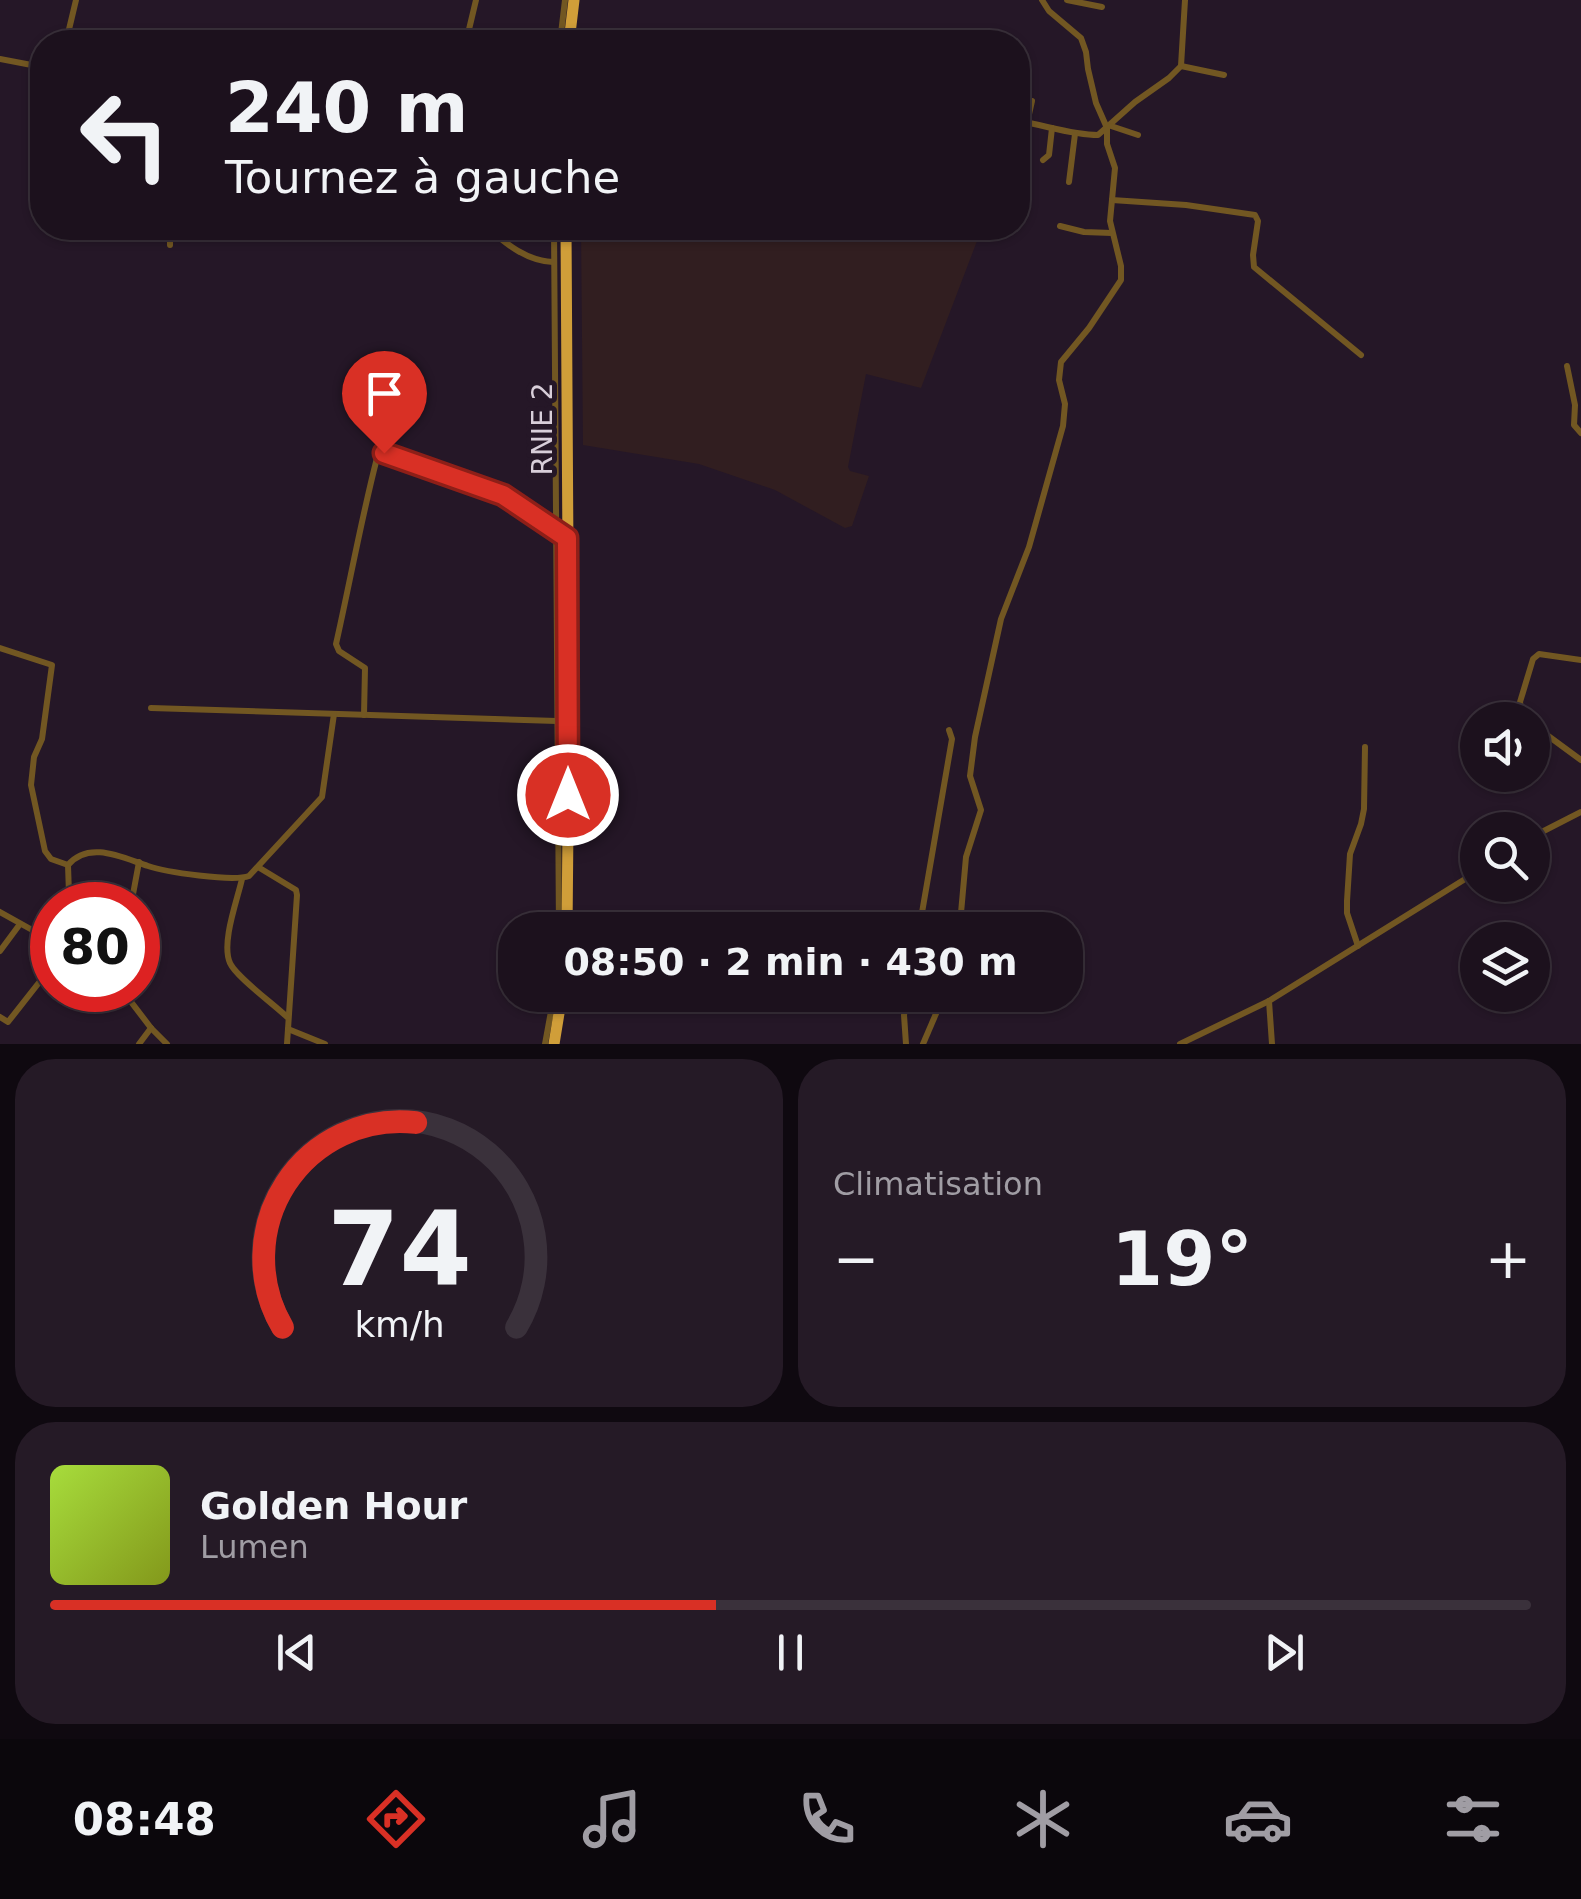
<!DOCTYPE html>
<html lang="fr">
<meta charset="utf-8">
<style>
body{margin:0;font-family:"DejaVu Sans",sans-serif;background:#251a26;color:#f1f3f6;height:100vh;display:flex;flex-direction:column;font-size:38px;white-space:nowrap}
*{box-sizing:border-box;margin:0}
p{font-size:32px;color:#a09da4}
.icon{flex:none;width:55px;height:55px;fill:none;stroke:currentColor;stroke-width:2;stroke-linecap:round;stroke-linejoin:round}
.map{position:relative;height:1044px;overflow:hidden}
.side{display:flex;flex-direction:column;gap:15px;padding:15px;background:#0f0910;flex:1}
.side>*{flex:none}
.top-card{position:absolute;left:30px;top:30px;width:1000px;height:210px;border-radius:40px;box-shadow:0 2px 8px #0004,0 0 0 2px #3a313b;background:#1c111d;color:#f1f3f6;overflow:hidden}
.tools{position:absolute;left:1460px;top:702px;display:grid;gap:20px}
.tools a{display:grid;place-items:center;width:90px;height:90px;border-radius:50%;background:#1c111d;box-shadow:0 2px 8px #0004,0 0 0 2px #3a313b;font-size:50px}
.speed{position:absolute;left:30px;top:882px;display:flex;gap:20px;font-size:50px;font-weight:700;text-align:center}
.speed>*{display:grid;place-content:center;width:130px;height:130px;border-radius:50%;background:#1c111d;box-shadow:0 2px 8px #0004,0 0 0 2px #3a313b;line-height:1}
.speed .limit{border:15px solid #d22;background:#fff;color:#111}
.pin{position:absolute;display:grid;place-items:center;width:85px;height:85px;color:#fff;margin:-102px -42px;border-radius:50% 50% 50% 0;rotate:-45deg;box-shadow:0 0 10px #0007}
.pin .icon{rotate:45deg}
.me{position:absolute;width:110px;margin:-55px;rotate:0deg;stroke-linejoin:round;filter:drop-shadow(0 0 8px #0008)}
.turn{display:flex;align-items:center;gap:35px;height:210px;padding:0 30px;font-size:45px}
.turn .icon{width:130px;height:130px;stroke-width:2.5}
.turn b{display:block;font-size:70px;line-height:85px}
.big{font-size:75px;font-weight:700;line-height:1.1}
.side .tile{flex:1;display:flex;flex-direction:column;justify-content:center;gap:15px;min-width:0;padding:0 35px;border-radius:40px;background:#251a26}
.side .dial{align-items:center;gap:0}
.dial svg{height:260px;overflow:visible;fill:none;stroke:#3a313b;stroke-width:7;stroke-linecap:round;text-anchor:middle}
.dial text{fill:#f1f3f6;stroke:none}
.song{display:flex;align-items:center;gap:30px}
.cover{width:120px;height:120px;border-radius:15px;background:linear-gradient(135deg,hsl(80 70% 55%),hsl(70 70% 35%))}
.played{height:10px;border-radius:5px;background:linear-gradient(90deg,#d93025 45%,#3a313b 45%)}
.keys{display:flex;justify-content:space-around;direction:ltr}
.heat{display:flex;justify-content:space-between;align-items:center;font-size:55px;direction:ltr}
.side .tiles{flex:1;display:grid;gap:15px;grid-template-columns:1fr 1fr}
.tile:last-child{grid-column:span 2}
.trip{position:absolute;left:498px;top:912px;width:585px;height:100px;border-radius:40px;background:#1c111d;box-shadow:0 2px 8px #0004,0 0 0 2px #3a313b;font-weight:700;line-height:100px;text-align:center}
.tab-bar{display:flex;height:160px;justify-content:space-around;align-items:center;background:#0b070c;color:#a09da4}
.tab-bar .icon{width:70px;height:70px}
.tab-bar .current{color:#d93025}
.tab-bar b{font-size:45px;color:#f1f3f6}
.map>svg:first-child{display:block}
.education{fill:#311e20}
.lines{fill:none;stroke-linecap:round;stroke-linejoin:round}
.minor{stroke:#725722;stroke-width:6}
.trunk{stroke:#d09e39;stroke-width:11}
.route-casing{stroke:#8d1f18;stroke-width:25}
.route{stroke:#d93025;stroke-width:18}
.labels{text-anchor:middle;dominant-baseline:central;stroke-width:10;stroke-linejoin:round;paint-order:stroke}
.street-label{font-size:28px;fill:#d8ced9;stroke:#251727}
</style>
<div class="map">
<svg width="1581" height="1044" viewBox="0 0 1581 1044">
<rect width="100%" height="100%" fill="#251727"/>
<polygon class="education" points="581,228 982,228 921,388 866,374 848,467 850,471 869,476 852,526 845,528 775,490 699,464 583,445"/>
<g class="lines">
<g class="minor">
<polyline points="1067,0 1102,7"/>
<polyline points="66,42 76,0"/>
<polyline points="466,42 476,0"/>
<polyline points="560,42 565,0"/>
<polyline points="0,59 42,67"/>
<polyline points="1181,66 1224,75"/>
<path d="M1018,121c27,4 53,14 80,14l37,-33 34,-24 12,-12 4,-66"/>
<polyline points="1027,123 1032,101"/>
<polyline points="1111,126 1138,135"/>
<polyline points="1043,160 1049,155 1052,128"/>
<polyline points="1069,182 1075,134"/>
<polyline points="1112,200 1186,205 1255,215 1258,221 1253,255 1254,267 1361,355"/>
<polyline points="1060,226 1084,232 1112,233"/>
<polyline points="170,228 170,245"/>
<path d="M488,228c18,16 39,33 65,34"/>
<polyline points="554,228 559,930"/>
<polyline points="1567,366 1575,405 1574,425 1581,433"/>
<polyline points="0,648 52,665 42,739 34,757 31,785 45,851 51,859 68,865"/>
<polyline points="151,708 557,721"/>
<path d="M364,715l1,-47 -26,-17 -3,-7c14,-62 25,-124 41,-186l7,-5h6l113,42 55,37"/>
<polyline points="1527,720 1522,716 1520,702 1533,659 1539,654 1581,660"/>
<polyline points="1532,724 1581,760"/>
<polyline points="1532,837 1581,812"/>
<polyline points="258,867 296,890 297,895 287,1044"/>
<path d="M242,879c-5,22 -21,64 -12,84 6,14 45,42 57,54"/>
<path d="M76,905l-7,-11 -1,-29c21,-25 55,-7 80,1 17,6 85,16 101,10l73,-79 12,-83"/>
<polyline points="131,905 139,862"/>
<polyline points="0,912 52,941"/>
<polyline points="919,930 952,739 949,730"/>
<polyline points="956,930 961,913 966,857 981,810 970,776 975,737 1001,619 1029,547 1063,426 1065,404 1059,380 1061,362 1089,328 1121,280 1121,266 1110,221 1115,168 1107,144 1107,128 1096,103 1088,69 1086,52 1081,38 1049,11 1042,0"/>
<polyline points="1358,946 1347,913 1347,901 1350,854 1361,824 1364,809 1365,747"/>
<polyline points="0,951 20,924"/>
<polyline points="122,990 151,1028 167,1044"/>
<polyline points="1269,1001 1272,1044"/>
<polyline points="0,1017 8,1022 52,966"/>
<polyline points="288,1029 325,1044"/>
<polyline points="139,1044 151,1028"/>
<polyline points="545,1044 554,995"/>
<polyline points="906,1044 904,1015 908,995"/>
<polyline points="923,1044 944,995"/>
<polyline points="1180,1044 1269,1001 1478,871"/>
</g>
<g class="trunk">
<polyline points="569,42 574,0"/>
<polyline points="566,228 569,721 567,930"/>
<polyline points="554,1044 562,995"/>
</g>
</g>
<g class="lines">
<g class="route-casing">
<polyline id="route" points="384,453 503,495 567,538 568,795"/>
</g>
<use href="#route" class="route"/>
</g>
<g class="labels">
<g class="street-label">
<text transform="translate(542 429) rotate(-90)">RNIE 2</text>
</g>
</g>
</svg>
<div class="tools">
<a><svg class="icon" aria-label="sound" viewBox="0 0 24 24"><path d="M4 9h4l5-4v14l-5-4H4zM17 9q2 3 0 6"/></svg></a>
<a><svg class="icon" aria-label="search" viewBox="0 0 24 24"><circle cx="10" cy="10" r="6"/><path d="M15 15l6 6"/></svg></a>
<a><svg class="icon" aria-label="layers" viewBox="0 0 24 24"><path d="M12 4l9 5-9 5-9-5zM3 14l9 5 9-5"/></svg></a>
</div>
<div class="speed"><div class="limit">80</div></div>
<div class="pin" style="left:384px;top:453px;background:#d93025"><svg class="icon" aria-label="arrive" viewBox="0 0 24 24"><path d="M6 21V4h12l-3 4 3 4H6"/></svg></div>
<svg class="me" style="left:568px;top:795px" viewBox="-20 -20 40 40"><circle r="17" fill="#d93025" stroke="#fff" stroke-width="3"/><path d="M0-11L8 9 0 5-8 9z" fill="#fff"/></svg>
<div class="trip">08:50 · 2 min · 430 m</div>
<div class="top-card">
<div class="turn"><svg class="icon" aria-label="left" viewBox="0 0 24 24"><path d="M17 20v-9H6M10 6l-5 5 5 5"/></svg><div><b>240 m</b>Tournez à gauche</div></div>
</div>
</div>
<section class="side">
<div class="tiles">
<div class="tile dial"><svg viewBox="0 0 100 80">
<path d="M14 69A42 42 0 1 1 86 69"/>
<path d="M14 69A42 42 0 0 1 55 6" stroke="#d93025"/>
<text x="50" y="56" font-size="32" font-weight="700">74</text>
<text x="50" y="72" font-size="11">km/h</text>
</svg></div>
<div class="tile"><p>Climatisation</p>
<div class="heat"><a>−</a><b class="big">19°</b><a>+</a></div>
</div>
<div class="tile">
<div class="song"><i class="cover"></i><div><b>Golden Hour</b><p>Lumen</p></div></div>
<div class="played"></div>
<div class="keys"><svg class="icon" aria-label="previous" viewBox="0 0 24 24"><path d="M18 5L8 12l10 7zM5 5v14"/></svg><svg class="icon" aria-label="pause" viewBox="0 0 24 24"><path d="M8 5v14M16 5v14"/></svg><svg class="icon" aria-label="next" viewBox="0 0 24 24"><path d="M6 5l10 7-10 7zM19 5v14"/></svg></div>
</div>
</div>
</section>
<nav class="tab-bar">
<b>08:48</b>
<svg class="icon current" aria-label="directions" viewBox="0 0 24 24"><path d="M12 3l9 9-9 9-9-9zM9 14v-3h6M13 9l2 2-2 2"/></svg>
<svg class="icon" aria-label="music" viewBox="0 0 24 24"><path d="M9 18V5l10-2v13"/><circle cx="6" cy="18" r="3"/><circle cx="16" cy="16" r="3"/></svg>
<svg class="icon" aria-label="phone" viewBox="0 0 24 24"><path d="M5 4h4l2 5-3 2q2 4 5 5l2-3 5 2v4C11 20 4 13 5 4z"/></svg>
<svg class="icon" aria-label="climate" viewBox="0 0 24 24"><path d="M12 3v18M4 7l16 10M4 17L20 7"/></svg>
<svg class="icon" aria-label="car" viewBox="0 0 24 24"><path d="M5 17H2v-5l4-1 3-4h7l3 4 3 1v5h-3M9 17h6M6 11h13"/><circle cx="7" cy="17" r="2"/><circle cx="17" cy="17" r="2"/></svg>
<svg class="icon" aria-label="filters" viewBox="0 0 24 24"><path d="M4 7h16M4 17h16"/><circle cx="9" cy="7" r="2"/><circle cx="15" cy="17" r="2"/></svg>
</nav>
